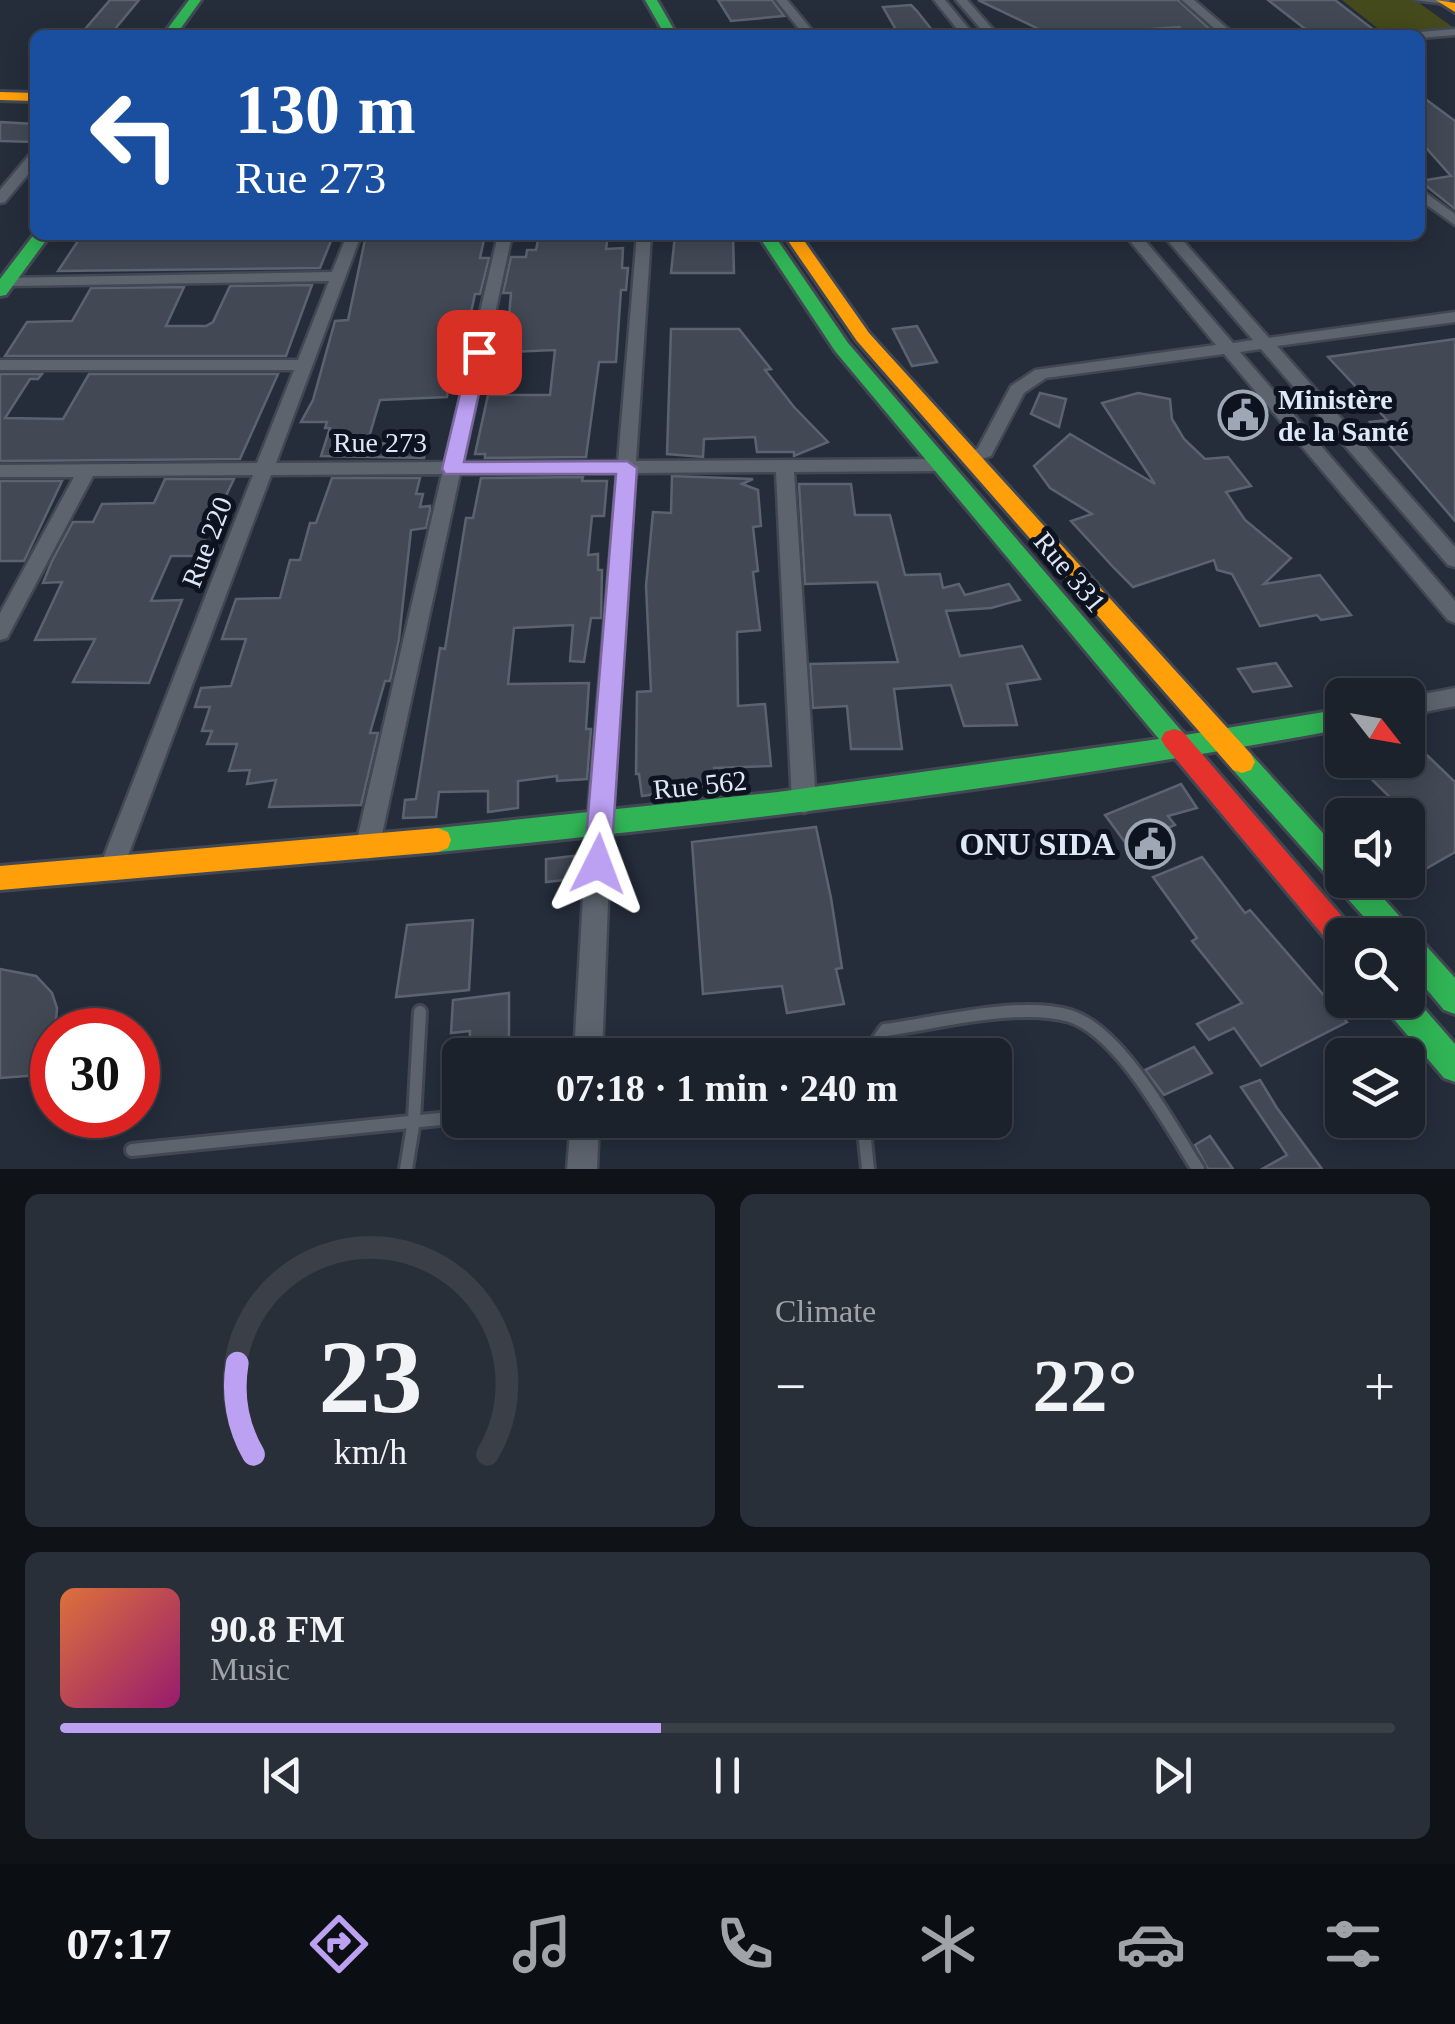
<!DOCTYPE html>
<meta charset="utf-8">
<style>
body{margin:0;font-family:"Times New Roman",serif;background:#292f38;color:#f1f3f6;height:100vh;display:flex;flex-direction:column;font-size:38px;white-space:nowrap}
*{box-sizing:border-box;margin:0}
p{font-size:32px;color:#a0a4a9}
.icon{flex:none;width:55px;height:55px;fill:none;stroke:currentColor;stroke-width:2;stroke-linecap:round;stroke-linejoin:round}
.map{position:relative;height:1169px;overflow:hidden}
.side{display:flex;flex-direction:column;gap:25px;padding:25px;background:#0f1318;flex:1}
.side>*{flex:none}
.banner{position:absolute;left:30px;top:30px;width:1395px;height:210px;border-radius:15px;box-shadow:0 5px 25px #0003,0 0 0 2px #3a3f48;background:#1a4fa0;color:#fff;overflow:hidden}
.needle{width:65px;rotate:121deg}
.fabs{position:absolute;left:1325px;top:678px;display:grid;gap:20px}
.fabs a{display:grid;place-items:center;width:100px;height:100px;border-radius:15px;background:#1c222c;box-shadow:0 5px 25px #0003,0 0 0 2px #3a3f48;font-size:50px}
.speed{position:absolute;left:30px;top:1008px;display:flex;gap:20px;font-size:50px;font-weight:700;text-align:center}
.speed>*{display:grid;place-content:center;width:130px;height:130px;border-radius:50%;background:#1c222c;box-shadow:0 5px 25px #0003,0 0 0 2px #3a3f48;line-height:1}
.speed .limit{border:15px solid #d22;background:#fff;color:#111}
.pin{position:absolute;display:grid;place-items:center;width:85px;height:85px;color:#fff;margin:-42px;border-radius:20px;box-shadow:0 5px 15px #0006}
.me{position:absolute;width:110px;margin:-55px;rotate:3deg;stroke-linejoin:round;filter:drop-shadow(0 0 8px #0008)}
.turn{display:flex;align-items:center;gap:35px;height:210px;padding:0 40px;font-size:45px}
.turn .icon{width:130px;height:130px;stroke-width:2.5}
.turn b{display:block;font-size:70px;line-height:85px}
.big{font-size:75px;font-weight:700;line-height:1.1}
.side .tile{flex:1;display:flex;flex-direction:column;justify-content:center;gap:15px;min-width:0;padding:0 35px;border-radius:15px;background:#292f38}
.side .dial{align-items:center;gap:0}
.dial svg{height:260px;overflow:visible;fill:none;stroke:#3a3f48;stroke-width:7;stroke-linecap:round;text-anchor:middle}
.dial text{fill:#f1f3f6;stroke:none}
.song{display:flex;align-items:center;gap:30px}
.cover{width:120px;height:120px;border-radius:15px;background:linear-gradient(135deg,hsl(20 70% 55%),hsl(320 70% 35%))}
.played{height:10px;border-radius:5px;background:linear-gradient(90deg,#bca0f2 45%,#3a3f48 45%)}
.keys{display:flex;justify-content:space-around;direction:ltr}
.heat{display:flex;justify-content:space-between;align-items:center;font-size:55px;direction:ltr}
.side .tiles{flex:1;display:grid;gap:25px;grid-template-columns:1fr 1fr}
.tile:last-child{grid-column:span 2}
.trip{position:absolute;left:442px;top:1038px;width:570px;height:100px;border-radius:15px;background:#1c222c;box-shadow:0 5px 25px #0003,0 0 0 2px #3a3f48;font-weight:700;line-height:100px;text-align:center}
.tab-bar{display:flex;height:160px;justify-content:space-around;align-items:center;background:#0b0e12;color:#a0a4a9}
.tab-bar .icon{width:70px;height:70px}
.tab-bar .current{color:#bca0f2}
.tab-bar b{font-size:45px;color:#f1f3f6}
.map>svg:first-child{display:block}
.green{fill:#444a1b}
.building{fill:#424955;stroke:#5b636f;stroke-width:2.5}
.lines{fill:none;stroke-linecap:round;stroke-linejoin:round}
.lane-casing{stroke:#414854;stroke-width:18}
.street-casing{stroke:#414854;stroke-width:5}
.fast-casing{stroke:#414854;stroke-width:6}
.slow-casing{stroke:#414854;stroke-width:6}
.jam-casing{stroke:#414854;stroke-width:6}
.lane{stroke:#5d646e;stroke-width:12}
.street{fill:#5d646e;fill-rule:evenodd}
.fast{fill:#30b455;fill-rule:evenodd}
.slow{fill:#ff9f0a;fill-rule:evenodd}
.jam{fill:#e5322d;fill-rule:evenodd}
.route{fill:#bca0f2;stroke:#7a689d;stroke-width:2.5}
.labels{text-anchor:middle;dominant-baseline:central;stroke-width:10;stroke-linejoin:round;paint-order:stroke}
.poi-label{font-size:28px;font-weight:bold;fill:#dee8f8;stroke:#0d141f;text-anchor:start}
.street-label{font-size:28px;fill:#dee8f8;stroke:#0d141f}
.near-poi-label{font-size:32px;font-weight:bold;fill:#dee8f8;stroke:#0d141f;text-anchor:end}
</style>
<div class="map">
<svg width="1455" height="1169" viewBox="0 0 1455 1169">
<rect width="100%" height="100%" fill="#252d3b"/>
<polygon class="green" points="1342,0 1415,0 1454,28 1386,35"/>
<g class="building">
<polygon points="110,0 139,0 110,35 80,35"/>
<polygon points="718,0 772,0 784,16 731,21"/>
<polygon points="978,0 1178,0 1216,35 1188,35 1179,27 1114,32 1117,35 1051,35"/>
<polygon points="1268,0 1335,0 1378,33 1313,35"/>
<polygon points="911,5 917,11 936,35 899,35 883,7"/>
<polygon points="1420,95 1455,121 1455,209 1420,181 1451,176 1420,141"/>
<polygon points="0,122 35,124 35,142 0,141"/>
<polygon points="82,235 315,235 333,236 320,268 58,271"/>
<polygon points="366,235 485,235 480,258 489,258 480,294 475,294 458,374 450,375 447,397 380,400 367,444 427,442 424,458 321,456 330,428 325,428 327,422 301,422 313,400 335,321 348,320"/>
<polygon points="539,235 608,235 606,249 623,248 622,268 628,268 626,290 621,290 616,362 599,362 586,457 485,458 485,454 475,454 488,395 550,395 555,350 506,352 511,293 503,293 511,257 526,257 527,250 536,250"/>
<polygon points="675,235 733,235 734,273 671,273"/>
<polygon points="312,285 286,356 5,356 27,322 72,321 91,288 184,287 166,326 206,326 213,322 230,286"/>
<polygon points="917,326 937,362 912,366 893,329"/>
<polygon points="671,329 739,329 771,369 765,370 794,407 828,442 794,456 794,452 757,452 755,437 704,439 703,457 667,454"/>
<polygon points="1455,339 1455,521 1370,422 1387,420 1328,357"/>
<polygon points="0,374 42,374 38,379 30,379 5,418 63,419 89,374 278,374 240,459 0,461"/>
<polygon points="1040,393 1066,399 1059,427 1031,414"/>
<polygon points="1138,393 1170,399 1172,419 1184,439 1205,459 1228,457 1251,486 1226,492 1245,520 1291,558 1264,584 1320,575 1351,615 1321,620 1317,615 1260,626 1232,574 1217,570 1214,560 1133,587 1114,568 1071,521 1092,514 1050,488 1034,466 1070,434 1155,484 1102,403"/>
<polygon points="672,476 753,479 742,484 758,490 761,526 753,527 758,571 753,572 760,630 737,632 738,706 765,704 771,766 714,768 716,785 642,796 639,774 636,774 637,692 651,691 646,586 653,512 671,513"/>
<polygon points="583,477 582,481 607,481 604,516 592,516 588,555 598,554 598,570 602,570 601,618 591,618 584,662 570,661 573,625 514,628 508,684 589,683 586,729 591,729 587,779 557,781 557,776 518,781 518,808 488,812 488,791 439,792 436,817 403,818 405,800 416,799 440,648 445,649 466,518 473,518 481,478"/>
<polygon points="332,478 420,478 416,494 423,494 420,507 430,506 430,510 426,528 411,530 399,639 390,681 385,681 370,733 378,733 361,805 269,807 276,780 247,784 250,770 229,771 237,744 207,744 212,731 202,731 210,707 195,707 201,688 231,686 246,639 222,639 236,599 280,598 290,560 300,560 310,523 316,523"/>
<polygon points="165,479 234,479 197,556 171,556 151,601 182,600 149,683 73,682 95,639 35,640 62,582 43,583 52,561 73,522 93,522 102,504 154,503"/>
<polygon points="0,481 62,481 24,561 0,561"/>
<polygon points="799,484 851,484 855,515 890,515 905,575 940,574 943,588 959,584 965,595 1009,584 1020,600 991,608 946,611 960,656 1022,646 1040,679 1007,684 1017,725 964,726 951,685 894,689 902,749 851,749 847,706 813,708 810,664 898,662 877,582 805,584"/>
<polygon points="1276,663 1291,686 1253,692 1238,669"/>
<polygon points="1408,737 1455,782 1455,852 1408,879 1408,815 1352,760 1408,760"/>
<polygon points="1181,784 1197,808 1168,816 1175,825 1127,845 1105,815"/>
<polygon points="816,827 831,898 842,968 836,969 844,1004 787,1013 782,986 703,994 692,842"/>
<polygon points="574,856 575,879 546,882 546,859"/>
<polygon points="1202,857 1245,913 1250,910 1347,1022 1261,1066 1234,1028 1209,1040 1197,1024 1242,1003 1192,941 1197,938 1153,877"/>
<polygon points="473,920 469,990 396,997 407,925"/>
<polygon points="0,969 36,976 52,993 57,1008 52,1074 0,1078"/>
<polygon points="509,993 509,1054 469,1055 470,1031 451,1033 453,1000"/>
<polygon points="1194,1047 1212,1073 1164,1095 1145,1070"/>
<polygon points="1260,1080 1277,1108 1322,1169 1262,1169 1287,1155 1241,1087"/>
<polygon points="1210,1136 1233,1169 1208,1169 1195,1145"/>
</g>
<g class="lines">
<g class="lane-casing">
<g id="lane">
<path d="M868,1055l17,-25c52,-7 135,-29 185,-14 51,16 100,110 128,153"/>
<polyline points="863,1120 868,1169"/>
<polyline points="132,1150 460,1117"/>
<polyline points="406,1169 414,1120 420,1012"/>
</g>
</g>
<g class="street-casing">
<g id="street">
<polygon points="776,0 787,0 816,35 804,35"/>
<polygon points="934,0 945,0 974,35 962,35"/>
<polygon points="956,0 967,0 998,35 986,35"/>
<polygon points="1182,0 1194,0 1235,35 1222,35"/>
<polygon points="1415,0 1450,0 1450,1 1445,4"/>
<polygon points="1455,29 1455,35 1420,38 1420,35 1414,35 1420,32"/>
<polygon points="35,153 35,166 5,202 0,203 0,190 30,154"/>
<polygon points="1420,189 1455,214 1455,225 1420,200"/>
<polygon points="347,235 361,235 276,463 445,462 498,235 512,235 463,462 618,461 637,235 651,235 636,461 940,459 949,465 940,471 794,472 816,803 812,810 804,813 796,810 792,803 776,472 635,473 611,826 602,1055 574,1055 587,826 617,473 460,474 379,848 376,856 367,859 358,856 355,848 442,474 271,475 120,877 111,880 102,877 99,869 253,475 93,476 7,638 0,640 0,613 74,477 0,477 0,465 257,463 294,370 0,370 0,360 298,360 329,281 8,286 3,284 3,278 332,272"/>
<polygon points="1125,235 1140,235 1233,343 1253,340 1163,235 1178,235 1269,338 1455,312 1455,322 1277,346 1455,547 1455,567 1448,565 1261,349 1240,352 1455,601 1455,623 1448,620 1224,354 1046,378 1024,393 991,456 970,463 964,461 961,457 978,448 1011,386 1035,370 1216,345"/>
<polygon points="1455,688 1455,706 1408,715 1408,697"/>
<polygon points="571,1120 599,1120 597,1169 567,1169"/>
</g>
</g>
<g class="fast-casing">
<g id="fast">
<polygon points="189,0 201,0 176,35 163,35"/>
<polygon points="645,0 657,0 677,35 665,35"/>
<polygon points="35,233 50,235 6,295 0,296 0,279"/>
<path d="M758,235h16l74,108 337,392 157,-26v20c-299,56 -601,93 -904,123l-10,-4 -3,-8 3,-8 10,-4 340,-36 381,-53 -324,-388z"/>
<polygon points="1242,751 1251,754 1342,854 1342,880 1367,880 1455,978 1455,1014 1444,1010 1408,967 1408,935 1380,935 1233,770 1229,762 1233,754"/>
<polygon points="1408,990 1455,1044 1455,1082 1444,1078 1386,1010 1382,1000 1408,1000"/>
</g>
</g>
<g class="slow-casing">
<g id="slow">
<polygon points="1436,0 1455,3 1455,12"/>
<polygon points="0,92 35,93 35,101 0,100"/>
<polygon points="784,235 800,235 869,333 1251,754 1255,762 1251,770 1242,773 1233,770 857,341"/>
<polygon points="438,828 448,832 451,840 448,848 438,852 0,890 0,866"/>
</g>
</g>
<g class="jam-casing">
<polygon id="jam" points="1174,729 1183,732 1352,928 1355,935 1342,935 1342,950 1332,946 1165,746 1161,739 1165,732"/>
</g>
<use href="#lane" class="lane"/>
<use href="#street" class="street"/>
<use href="#fast" class="fast"/>
<use href="#slow" class="slow"/>
<use href="#jam" class="jam"/>
</g>
<polygon class="route" points="479,346 488,352 464,462 627,461 637,468 611,864 607,873 598,876 588,873 584,864 616,474 445,474 442,469 470,352"/>
<defs>
<g id="civic-ring" transform="scale(2.5)"><circle r="9.5" fill="#0d141f" stroke="#9da7b6" stroke-width="1.5"/><path d="M-.6-6.5H3V-4.5H.6V-3L4-1V1h2V6H-6V1h2V-1L-.6-3ZM-1.2 2.5V6h2.4V2.5Z" fill="#9da7b6"/></g>
</defs>
<g fill-rule="evenodd">
<use href="#civic-ring" x="1243" y="415"/>
<use href="#civic-ring" x="1150" y="844"/>
</g>
<g class="labels">
<g class="poi-label">
<text x="1278" y="399">Ministère<tspan x="1278" dy="32">de la Santé</tspan></text>
</g>
<g class="street-label">
<text x="380" y="442">Rue 273</text>
<text transform="translate(207 542) rotate(-69)">Rue 220</text>
<text transform="translate(1070 572) rotate(50)">Rue 331</text>
<text transform="translate(700 785) rotate(-6)">Rue 562</text>
</g>
<g class="near-poi-label">
<text x="1115" y="844">ONU SIDA</text>
</g>
</g>
</svg>
<div class="fabs">
<a><svg class="needle" viewBox="-14 -14 28 28"><path d="M0-13l5 13h-10z" fill="#e53935"/><path d="M0 13l5-13h-10z" fill="#a0a4a9"/></svg></a>
<a><svg class="icon" aria-label="sound" viewBox="0 0 24 24"><path d="M4 9h4l5-4v14l-5-4H4zM17 9q2 3 0 6"/></svg></a>
<a><svg class="icon" aria-label="search" viewBox="0 0 24 24"><circle cx="10" cy="10" r="6"/><path d="M15 15l6 6"/></svg></a>
<a><svg class="icon" aria-label="layers" viewBox="0 0 24 24"><path d="M12 4l9 5-9 5-9-5zM3 14l9 5 9-5"/></svg></a>
</div>
<div class="speed"><div class="limit">30</div></div>
<div class="pin" style="left:479px;top:352px;background:#d93025"><svg class="icon" aria-label="arrive" viewBox="0 0 24 24"><path d="M6 21V4h12l-3 4 3 4H6"/></svg></div>
<svg class="me" style="left:598px;top:864px" viewBox="-20 -20 40 40"><path d="M0-17L14 15 0 8-14 15z" fill="#bca0f2" stroke="#fff" stroke-width="4"/></svg>
<div class="trip">07:18 · 1 min · 240 m</div>
<div class="banner">
<div class="turn"><svg class="icon" aria-label="left" viewBox="0 0 24 24"><path d="M17 20v-9H6M10 6l-5 5 5 5"/></svg><div><b>130 m</b>Rue 273</div></div>
</div>
</div>
<section class="side">
<div class="tiles">
<div class="tile dial"><svg viewBox="0 0 100 80">
<path d="M14 69A42 42 0 1 1 86 69"/>
<path d="M14 69A42 42 0 0 1 9 41" stroke="#bca0f2"/>
<text x="50" y="56" font-size="32" font-weight="700">23</text>
<text x="50" y="72" font-size="11">km/h</text>
</svg></div>
<div class="tile"><p>Climate</p>
<div class="heat"><a>−</a><b class="big">22°</b><a>+</a></div>
</div>
<div class="tile">
<div class="song"><i class="cover"></i><div><b>90.8 FM</b><p>Music</p></div></div>
<div class="played"></div>
<div class="keys"><svg class="icon" aria-label="previous" viewBox="0 0 24 24"><path d="M18 5L8 12l10 7zM5 5v14"/></svg><svg class="icon" aria-label="pause" viewBox="0 0 24 24"><path d="M8 5v14M16 5v14"/></svg><svg class="icon" aria-label="next" viewBox="0 0 24 24"><path d="M6 5l10 7-10 7zM19 5v14"/></svg></div>
</div>
</div>
</section>
<nav class="tab-bar">
<b>07:17</b>
<svg class="icon current" aria-label="directions" viewBox="0 0 24 24"><path d="M12 3l9 9-9 9-9-9zM9 14v-3h6M13 9l2 2-2 2"/></svg>
<svg class="icon" aria-label="music" viewBox="0 0 24 24"><path d="M9 18V5l10-2v13"/><circle cx="6" cy="18" r="3"/><circle cx="16" cy="16" r="3"/></svg>
<svg class="icon" aria-label="phone" viewBox="0 0 24 24"><path d="M5 4h4l2 5-3 2q2 4 5 5l2-3 5 2v4C11 20 4 13 5 4z"/></svg>
<svg class="icon" aria-label="climate" viewBox="0 0 24 24"><path d="M12 3v18M4 7l16 10M4 17L20 7"/></svg>
<svg class="icon" aria-label="car" viewBox="0 0 24 24"><path d="M5 17H2v-5l4-1 3-4h7l3 4 3 1v5h-3M9 17h6M6 11h13"/><circle cx="7" cy="17" r="2"/><circle cx="17" cy="17" r="2"/></svg>
<svg class="icon" aria-label="filters" viewBox="0 0 24 24"><path d="M4 7h16M4 17h16"/><circle cx="9" cy="7" r="2"/><circle cx="15" cy="17" r="2"/></svg>
</nav>
